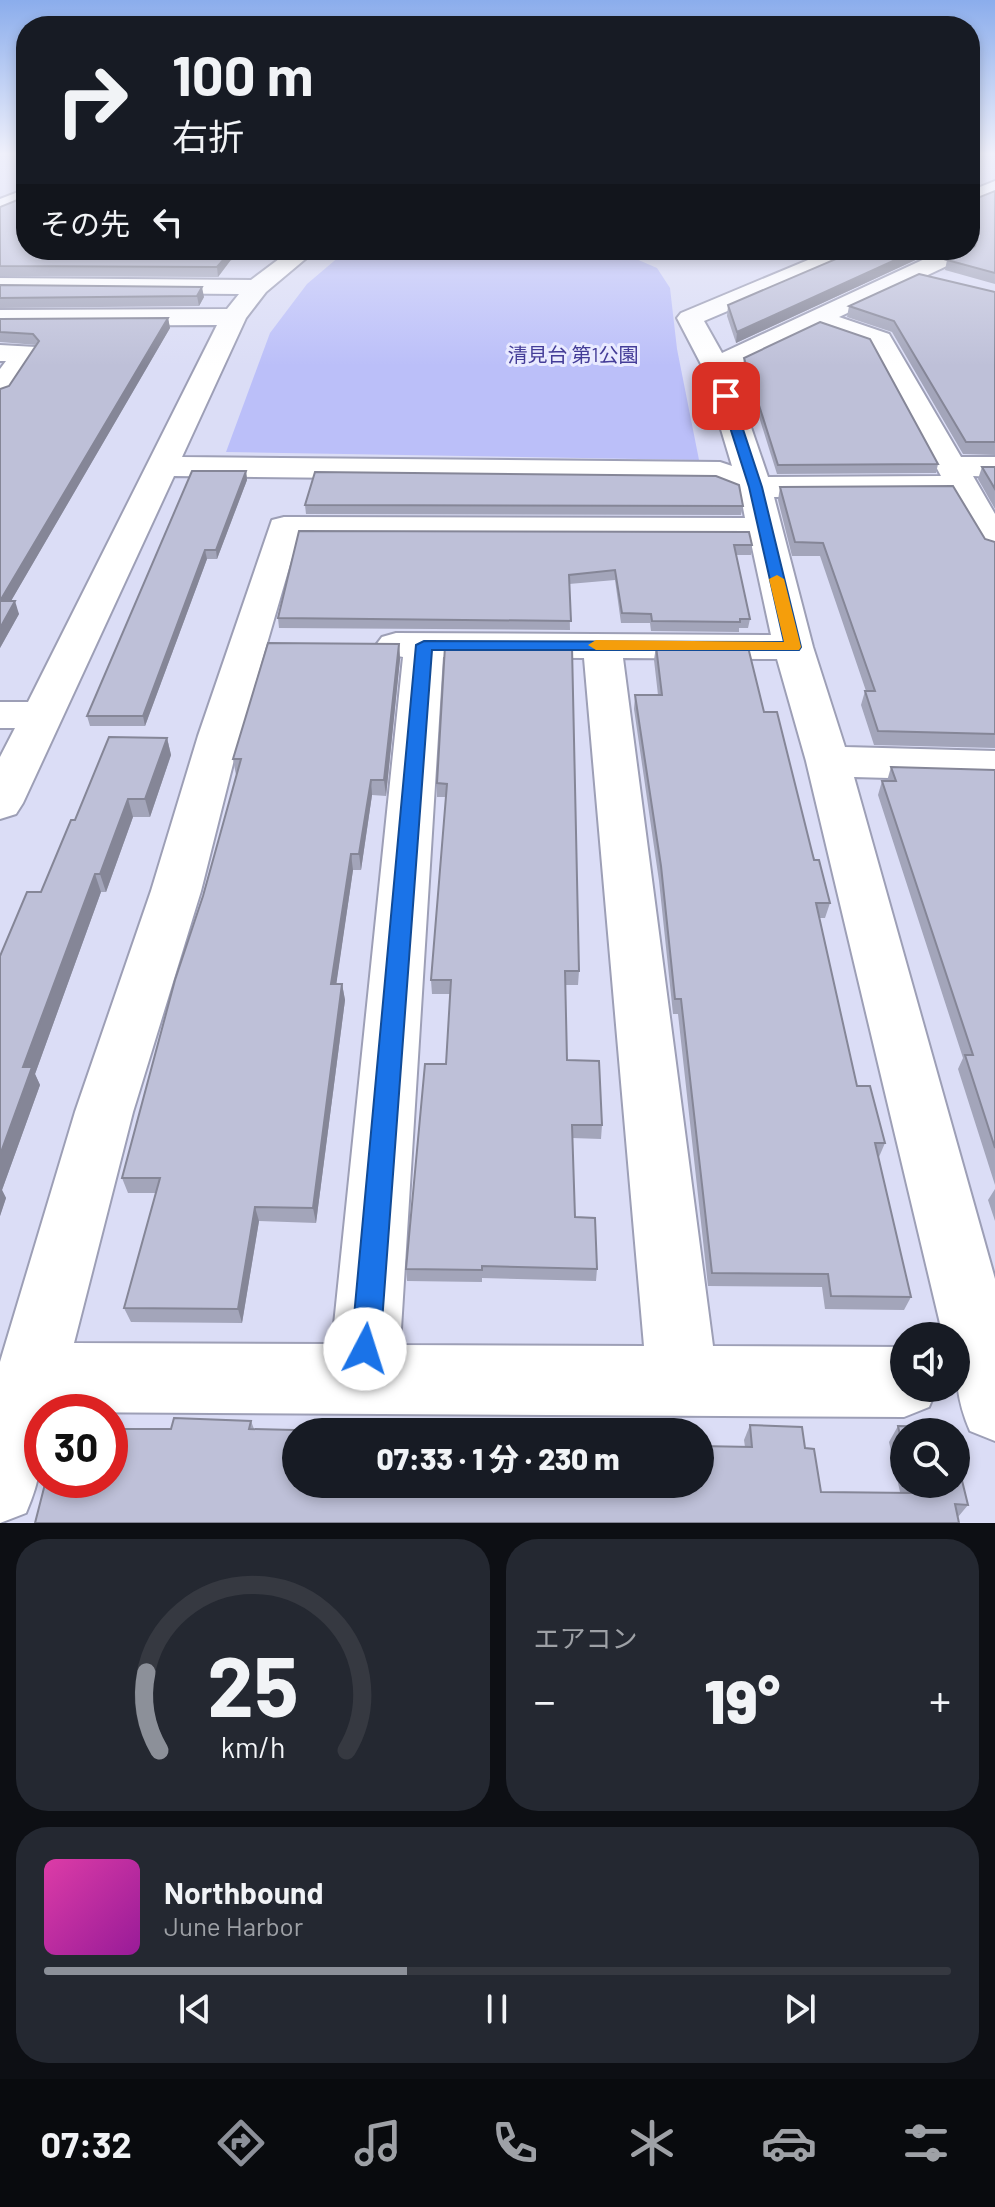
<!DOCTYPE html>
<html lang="ja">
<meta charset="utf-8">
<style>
body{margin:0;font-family:Barlow,"Noto Sans JP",sans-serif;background:#242831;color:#f1f3f6;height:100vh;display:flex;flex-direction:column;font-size:30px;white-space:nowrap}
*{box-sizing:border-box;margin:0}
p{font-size:26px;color:#9ea1a6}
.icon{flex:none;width:44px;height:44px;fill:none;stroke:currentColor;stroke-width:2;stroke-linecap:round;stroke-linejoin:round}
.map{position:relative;height:1523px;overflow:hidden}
.panel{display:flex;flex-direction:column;gap:16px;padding:16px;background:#0d0f14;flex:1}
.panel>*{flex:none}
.banner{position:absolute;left:16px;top:16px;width:964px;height:244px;border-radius:32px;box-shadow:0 4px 12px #0003;background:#171b24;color:#f1f3f6;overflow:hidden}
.controls{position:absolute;left:890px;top:1322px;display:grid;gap:16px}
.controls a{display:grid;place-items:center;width:80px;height:80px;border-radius:50%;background:#171b24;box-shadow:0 4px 12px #0003;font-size:40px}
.speed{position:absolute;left:24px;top:1394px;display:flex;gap:16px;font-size:40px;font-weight:700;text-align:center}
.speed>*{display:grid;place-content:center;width:104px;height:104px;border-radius:50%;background:#171b24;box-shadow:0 4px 12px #0003;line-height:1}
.speed .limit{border:12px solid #d22;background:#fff;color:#111}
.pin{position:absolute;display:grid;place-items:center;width:68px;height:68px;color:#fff;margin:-34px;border-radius:16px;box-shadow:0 4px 12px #0006}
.me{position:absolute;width:88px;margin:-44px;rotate:5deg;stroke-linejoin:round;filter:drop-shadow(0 0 6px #0008)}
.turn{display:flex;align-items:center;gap:28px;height:168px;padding:0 24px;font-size:36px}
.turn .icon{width:104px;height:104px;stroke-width:2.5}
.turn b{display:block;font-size:56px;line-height:68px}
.then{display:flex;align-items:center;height:76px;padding:0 24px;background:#0003;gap:16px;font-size:30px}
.big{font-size:60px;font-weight:800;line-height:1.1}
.panel .tile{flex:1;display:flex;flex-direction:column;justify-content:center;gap:12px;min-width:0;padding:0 28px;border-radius:32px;background:#242831}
.panel .dial{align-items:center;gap:0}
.dial svg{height:208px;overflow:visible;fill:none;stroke:#363941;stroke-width:7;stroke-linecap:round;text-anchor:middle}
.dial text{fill:#f1f3f6;stroke:none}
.song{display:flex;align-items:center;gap:24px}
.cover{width:96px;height:96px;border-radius:12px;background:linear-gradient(135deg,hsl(320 70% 55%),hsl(300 70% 35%))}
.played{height:8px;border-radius:4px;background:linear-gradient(90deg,#8c9099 40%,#363941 40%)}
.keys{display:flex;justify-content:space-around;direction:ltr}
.heat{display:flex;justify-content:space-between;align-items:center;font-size:44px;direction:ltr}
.panel .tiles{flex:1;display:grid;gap:16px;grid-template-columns:1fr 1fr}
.tile:last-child{grid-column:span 2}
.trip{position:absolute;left:282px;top:1418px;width:432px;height:80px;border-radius:40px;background:#171b24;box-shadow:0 4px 12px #0003;font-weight:800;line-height:80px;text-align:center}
.menu{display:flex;height:128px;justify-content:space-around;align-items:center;background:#090b0e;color:#9ea1a6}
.menu .icon{width:56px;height:56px}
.menu .selected{color:#8c9099}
.menu b{font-size:36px;color:#f1f3f6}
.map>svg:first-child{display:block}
.green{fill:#bbbff9}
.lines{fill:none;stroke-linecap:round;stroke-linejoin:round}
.minor-casing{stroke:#9d9fb6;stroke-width:4}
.minor{fill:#fff;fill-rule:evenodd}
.wall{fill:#a3a5ba}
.shaded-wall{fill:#858697}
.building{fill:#bec0d8;stroke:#858697;stroke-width:2}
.route{fill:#1a73e8;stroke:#114b97;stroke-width:2}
.slow{fill:#f59e0b}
.labels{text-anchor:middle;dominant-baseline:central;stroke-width:6;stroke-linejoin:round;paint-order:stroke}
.far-park-label{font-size:20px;fill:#443d98;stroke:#e9eaff}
</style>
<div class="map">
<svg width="995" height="1523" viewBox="0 0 995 1523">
<rect width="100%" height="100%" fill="#dbddf6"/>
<polygon class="green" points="347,250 602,250 620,252 657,268 670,288 677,349 699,460 226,452 270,333 307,284"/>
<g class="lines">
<g class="minor-casing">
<g id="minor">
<polygon points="995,181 995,194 970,204 970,191"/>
<polygon points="26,189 26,203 0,213 0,199"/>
<path d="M970,245l3,5 -3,5 -131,62 50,17 72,123h34v20l-22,-1 22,38v40l-12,-3 -32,-55 -177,1 39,150 32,100 150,4v30l-141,-4 141,502v162l-25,-10c-15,-35 -14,-57 -14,-95h-13l-137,-575 -29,-102 -154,-1 90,688 191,1v41h33l-8,19 -25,10 -862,-5c0,42 1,62 -16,101l-26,10v-161l75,-250 76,-221 47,-155 74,-216 12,-3 461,1 -5,-26 -25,-10 -541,-6 -151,327 -7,11 -16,5v-62l15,-29h-15v-26h28l189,-377 -217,1v-16l227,-1 12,-15 -239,-2v-14l251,2 40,-30h25l-50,42 -20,26 -64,139 538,5 12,4 -30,-100 -25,-48 4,-5 151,-63h31l-3,5 -156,66 18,32 222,-103h26zM818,327l52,18 71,131 -173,1 -37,-108zM298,537l452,1 21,97 -375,-2 -14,4 -6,8 6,8 21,4 -71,687 -258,-1 59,-231 68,-221 39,-155zM443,657l141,1 60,688 -244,-1z"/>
<polygon points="0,345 36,347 39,353 10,395 0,398 0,369 6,361 0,361"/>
</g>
</g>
<use href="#minor" class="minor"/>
</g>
<g class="wall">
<polygon points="995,191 995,284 945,270 947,260 974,247 970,242 970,201"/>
<polygon points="0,207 230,261 218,277 0,276"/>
<polygon points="857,250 937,250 736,343 727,316 728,305"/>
<polygon points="0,285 204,297 199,306 0,308"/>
<polygon points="995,292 995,455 963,454 892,332 847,317 849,306"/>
<polygon points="168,318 170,328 11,601 19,614 0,648 9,386 37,345 0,342 0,319"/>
<polygon points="744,358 938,464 936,473 777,474 743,366"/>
<polygon points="982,467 995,467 995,509 978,479"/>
<polygon points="246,471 247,480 217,559 207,559 145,726 90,726 87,716"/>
<polygon points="780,487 995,542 995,748 874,745 861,705 865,691 866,691 820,556 792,556 778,500"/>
<polygon points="305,505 743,506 741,515 306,514"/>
<polygon points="299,531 752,545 751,555 736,555 750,619 748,628 739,628 739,632 651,631 650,623 621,623 615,580 569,584 570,630 279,628 278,618"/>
<polygon points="399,644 400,659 386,796 372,795 361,870 353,870 336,984 342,984 345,1000 316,1223 259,1221 242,1323 131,1322 124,1308 156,1193 128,1193 122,1178 237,775 236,775 233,759"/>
<polygon points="445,646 579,971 578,985 565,985 567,1060 602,1125 601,1139 572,1138 575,1217 597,1269 596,1281 482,1278 482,1282 407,1281 406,1269 446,1064 450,994 432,994 431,980 446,797 437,797 437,783"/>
<polygon points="656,646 764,712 830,903 825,918 819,918 857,1086 885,1143 879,1157 878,1157 911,1297 904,1310 825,1309 822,1287 708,1286 678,1014 673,1014 659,881 634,709 635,695 658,695 654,660"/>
<polygon points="167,738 171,755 150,817 133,817 106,892 101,892 35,1074 40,1085 2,1190 6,1198 0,1216 0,956 41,892 75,820"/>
<polygon points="891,767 995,770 995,1185 958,1069 963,1058 878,795 882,781 887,781"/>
<polygon points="995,1189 995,1221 988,1200"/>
<polygon points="174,1418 251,1421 254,1429 376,1432 296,1432 296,1484 700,1484 700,1446 745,1447 744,1440 750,1425 802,1427 805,1448 814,1449 821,1492 900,1492 889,1442 898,1426 949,1427 950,1432 904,1432 904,1484 956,1484 956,1456 968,1505 958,1517 959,1523 35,1523 46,1480 110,1480 110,1429 171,1429"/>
</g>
<g class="shaded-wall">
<polygon points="232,250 247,250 230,261 218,277 217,267"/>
<polygon points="917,250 937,250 736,343 737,332"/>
<polygon points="202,287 204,297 199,306 197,296"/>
<polygon points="168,318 170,328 4,613 0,601"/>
<polygon points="246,471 247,480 217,559 216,550"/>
<polygon points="205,550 207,559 145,726 143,716"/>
<polygon points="15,601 19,614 0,648 0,628"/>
<polygon points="399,644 400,659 386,796 384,780"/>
<polygon points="167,738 171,755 150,817 145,799"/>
<polygon points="371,780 372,795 361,870 359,854"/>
<polygon points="128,799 133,817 106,892 100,874"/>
<polygon points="351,854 353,870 334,1000 331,984"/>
<polygon points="95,874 101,892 35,1074 40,1085 2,1190 6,1198 0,1216 0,1155 23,1067"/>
<polygon points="342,984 345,1000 316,1223 313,1208"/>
<polygon points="255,1207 259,1221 242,1323 238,1309"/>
</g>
<g class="building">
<polygon points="995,191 995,273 947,260 970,250 975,246 978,238 973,232 970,236 970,201"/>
<polygon points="26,193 26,250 232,250 217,267 0,266 0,207 25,197"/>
<polygon points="857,250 917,250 737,332 728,305"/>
<polygon points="919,274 995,292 995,442 966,442 894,321 849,306"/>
<polygon points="0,285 202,287 197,296 0,298"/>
<polygon points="168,318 0,601 0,389 9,386 39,341 33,334 0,332 0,319"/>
<polygon points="820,322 870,339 938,464 778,465 744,358"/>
<polygon points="982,467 995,467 995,489"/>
<polygon points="192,471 246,471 216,550 205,550 143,716 87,716"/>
<polygon points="315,472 716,476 739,485 743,506 305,505"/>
<polygon points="953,486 985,539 995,542 995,734 878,731 865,691 875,691 823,543 795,542 780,487"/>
<polygon points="299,531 749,532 752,545 734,545 750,619 740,619 740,622 652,621 651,614 622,613 615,570 569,575 571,621 278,618"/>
<polygon points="0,601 15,601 0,628"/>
<polygon points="268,643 399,644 384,780 371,780 359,854 351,854 331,984 342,984 313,1208 255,1207 238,1309 124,1308 160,1178 122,1178 175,980 203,896 241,759 233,759"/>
<polygon points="445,646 572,647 579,971 565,971 567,1060 599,1061 602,1125 572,1125 575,1217 595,1218 597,1269 482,1266 482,1270 406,1269 425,1064 446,1064 451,980 431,980 447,784 437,783"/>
<polygon points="656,646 748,647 764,712 777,712 814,860 819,860 830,903 816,903 857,1086 870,1086 885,1143 875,1143 911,1297 831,1296 828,1274 712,1273 681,999 675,999 661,866 635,695 662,695"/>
<polygon points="109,737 167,738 145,799 128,799 100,874 95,874 23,1067 32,1067 0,1155 0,956 27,892 41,892 71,820 75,820"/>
<polygon points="891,767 995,770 995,1148 965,1055 973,1055 882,781 896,781"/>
<polygon points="174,1418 251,1421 249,1429 376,1432 296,1432 296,1484 700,1484 700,1446 752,1447 750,1425 802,1427 805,1448 814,1449 821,1492 913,1493 911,1484 956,1484 956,1456 968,1505 955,1504 959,1523 35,1523 46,1480 110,1480 110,1429 171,1429"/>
<polygon points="470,1421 539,1423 539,1432 469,1432"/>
<polygon points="898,1426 949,1427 950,1432 904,1432 904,1452"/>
</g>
<linearGradient id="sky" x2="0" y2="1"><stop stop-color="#8badec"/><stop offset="0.42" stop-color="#eff0fb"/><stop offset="1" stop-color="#eff0fb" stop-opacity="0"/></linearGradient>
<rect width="995" height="366" fill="url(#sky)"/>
<polygon class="route" points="726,393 732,396 762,487 801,647 799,650 432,650 380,1349 375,1359 365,1363 355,1359 351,1349 416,645 424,641 784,642 749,487 720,396"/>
<polygon class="slow" points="777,575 784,579 801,647 799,650 596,650 588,645 596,640 784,642 769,579"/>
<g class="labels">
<g class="far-park-label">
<text x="573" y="354">清見台 第1公園</text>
</g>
</g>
</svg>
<div class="controls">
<a><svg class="icon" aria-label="sound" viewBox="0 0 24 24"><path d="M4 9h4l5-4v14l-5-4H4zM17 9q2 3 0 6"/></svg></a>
<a><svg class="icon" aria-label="search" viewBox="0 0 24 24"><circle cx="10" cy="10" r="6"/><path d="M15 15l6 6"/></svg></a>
</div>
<div class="speed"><div class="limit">30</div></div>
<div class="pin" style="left:726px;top:396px;background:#d93025"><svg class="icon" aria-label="arrive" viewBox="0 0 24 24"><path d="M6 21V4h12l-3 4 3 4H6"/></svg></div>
<svg class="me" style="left:365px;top:1349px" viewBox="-20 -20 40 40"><circle r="19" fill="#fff"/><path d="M0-13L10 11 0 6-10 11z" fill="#1a73e8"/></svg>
<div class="trip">07:33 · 1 分 · 230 m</div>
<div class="banner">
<div class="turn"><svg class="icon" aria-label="right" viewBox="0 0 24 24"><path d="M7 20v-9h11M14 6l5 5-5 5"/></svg><div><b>100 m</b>右折</div></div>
<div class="then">その先<svg class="icon" aria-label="left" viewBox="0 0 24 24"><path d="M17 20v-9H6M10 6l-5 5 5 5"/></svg></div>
</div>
</div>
<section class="panel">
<div class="tiles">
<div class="tile dial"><svg viewBox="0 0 100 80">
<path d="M14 69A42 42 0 1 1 86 69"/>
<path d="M14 69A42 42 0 0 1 9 39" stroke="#8c9099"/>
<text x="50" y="56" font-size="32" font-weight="700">25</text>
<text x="50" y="72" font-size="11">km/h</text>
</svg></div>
<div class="tile"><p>エアコン</p>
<div class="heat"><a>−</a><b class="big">19°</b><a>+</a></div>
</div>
<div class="tile">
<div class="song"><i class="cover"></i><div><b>Northbound</b><p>June Harbor</p></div></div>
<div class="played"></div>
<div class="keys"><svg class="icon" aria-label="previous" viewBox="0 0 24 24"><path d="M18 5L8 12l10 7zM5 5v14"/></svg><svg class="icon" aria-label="pause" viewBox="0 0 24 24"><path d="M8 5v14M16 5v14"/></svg><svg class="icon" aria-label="next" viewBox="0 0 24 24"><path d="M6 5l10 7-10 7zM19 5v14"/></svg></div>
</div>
</div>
</section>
<nav class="menu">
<b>07:32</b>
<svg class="icon selected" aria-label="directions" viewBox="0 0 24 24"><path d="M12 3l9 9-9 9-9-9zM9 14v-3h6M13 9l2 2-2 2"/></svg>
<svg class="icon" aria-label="music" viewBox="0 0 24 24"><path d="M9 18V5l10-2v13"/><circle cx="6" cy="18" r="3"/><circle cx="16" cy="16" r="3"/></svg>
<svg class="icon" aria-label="phone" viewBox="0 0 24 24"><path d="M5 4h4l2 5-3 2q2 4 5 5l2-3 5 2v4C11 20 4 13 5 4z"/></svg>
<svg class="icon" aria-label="climate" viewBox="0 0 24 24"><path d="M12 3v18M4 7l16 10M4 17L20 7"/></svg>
<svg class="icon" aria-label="car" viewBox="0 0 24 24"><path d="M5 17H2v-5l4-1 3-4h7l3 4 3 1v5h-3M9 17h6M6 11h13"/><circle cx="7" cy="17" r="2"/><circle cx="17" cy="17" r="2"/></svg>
<svg class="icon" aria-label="filters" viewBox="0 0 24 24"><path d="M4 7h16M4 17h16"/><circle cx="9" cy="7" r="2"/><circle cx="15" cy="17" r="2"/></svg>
</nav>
